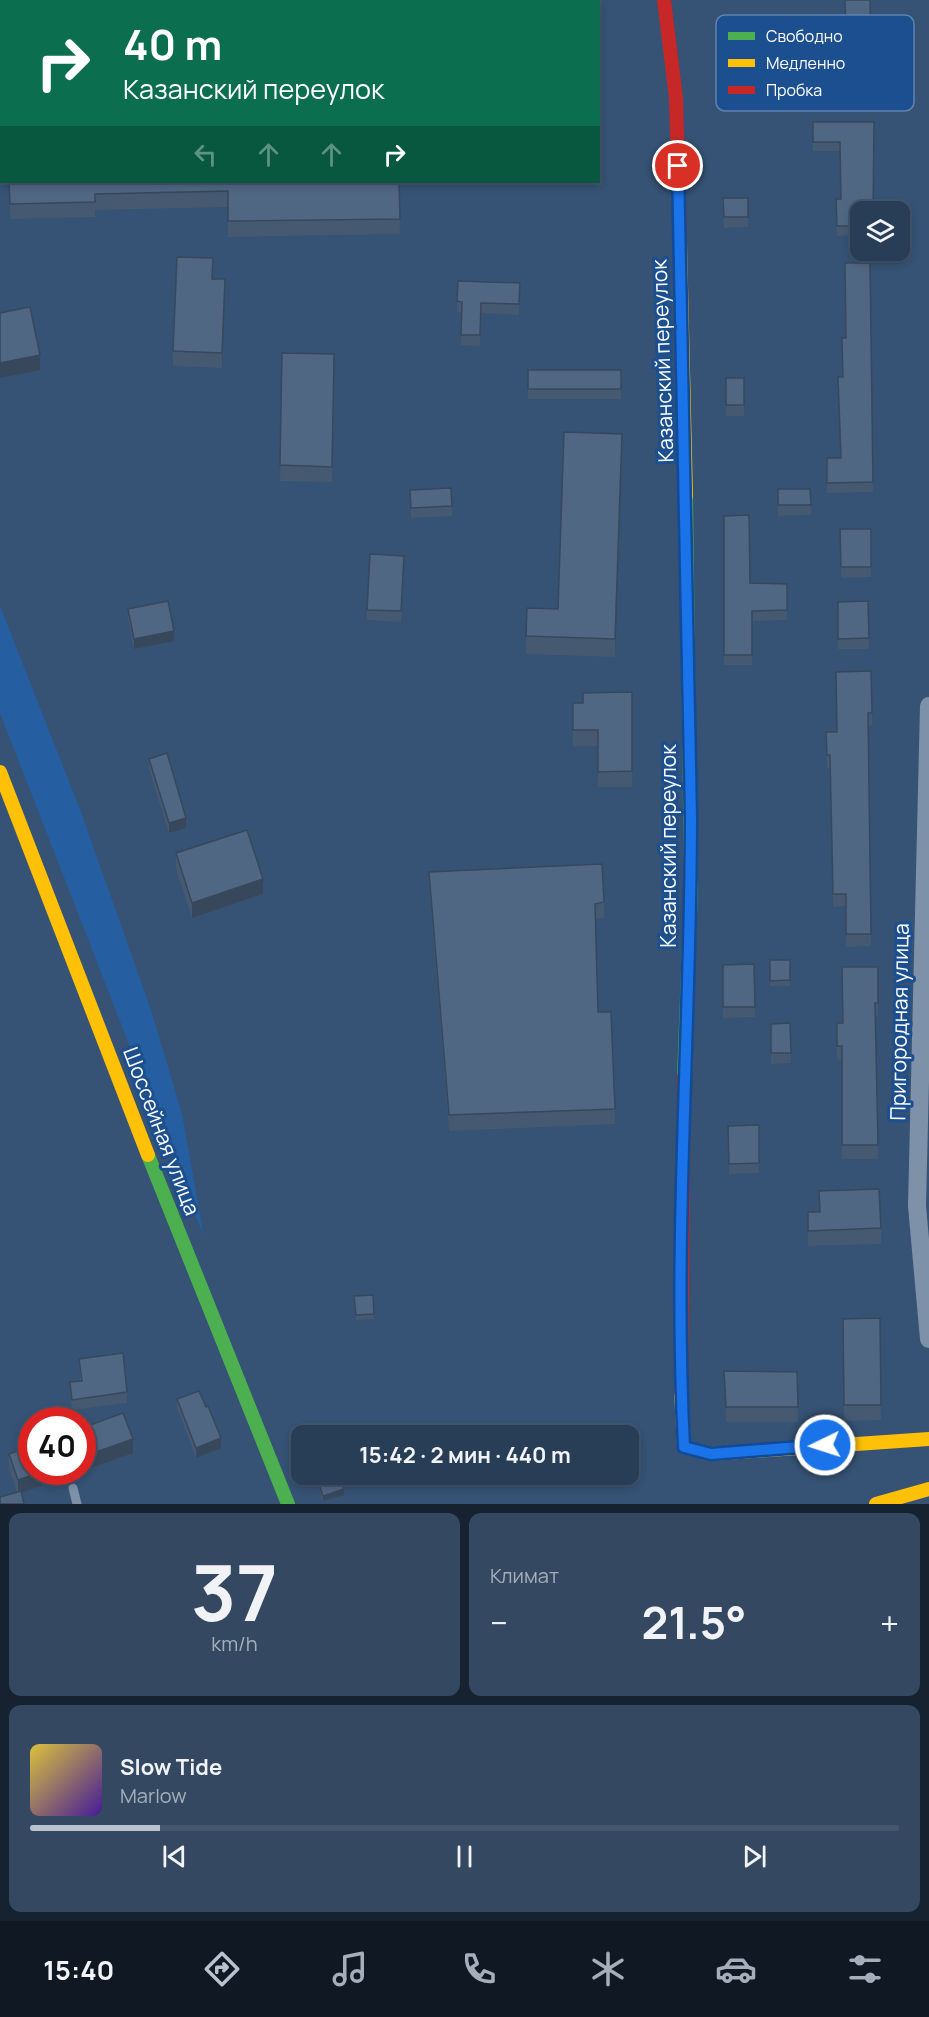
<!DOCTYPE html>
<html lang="ru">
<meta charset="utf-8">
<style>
body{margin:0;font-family:Manrope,sans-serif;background:#344961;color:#f1f3f6;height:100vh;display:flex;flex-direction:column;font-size:22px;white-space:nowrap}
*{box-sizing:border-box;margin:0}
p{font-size:20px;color:#a5aeba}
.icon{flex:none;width:33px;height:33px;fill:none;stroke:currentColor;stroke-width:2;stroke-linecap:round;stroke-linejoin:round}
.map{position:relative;height:1504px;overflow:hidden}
.details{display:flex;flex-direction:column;gap:9px;padding:9px;background:#162230;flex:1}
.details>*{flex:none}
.guide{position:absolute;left:0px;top:0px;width:600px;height:183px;box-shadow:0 3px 9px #0003,0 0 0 2px #44576d;background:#0b6e4f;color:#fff;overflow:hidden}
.controls{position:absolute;left:850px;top:201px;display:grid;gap:12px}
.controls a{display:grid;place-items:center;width:60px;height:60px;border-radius:12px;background:#283e57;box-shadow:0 3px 9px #0003,0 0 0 2px #44576d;font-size:30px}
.speed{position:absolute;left:18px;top:1407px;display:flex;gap:12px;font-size:30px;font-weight:700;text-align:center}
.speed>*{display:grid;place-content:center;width:78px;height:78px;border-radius:50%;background:#283e57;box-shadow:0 3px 9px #0003,0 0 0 2px #44576d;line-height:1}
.speed .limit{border:9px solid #d22;background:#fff;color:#111}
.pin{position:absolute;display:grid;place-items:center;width:51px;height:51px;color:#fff;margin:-26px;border:3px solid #fff;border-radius:50%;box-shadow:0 2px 6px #0007}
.me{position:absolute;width:66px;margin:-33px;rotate:266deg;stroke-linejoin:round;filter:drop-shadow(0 0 4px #0008)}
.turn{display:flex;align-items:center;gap:21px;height:126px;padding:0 24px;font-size:27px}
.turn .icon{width:78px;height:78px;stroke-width:2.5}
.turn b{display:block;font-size:42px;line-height:51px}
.lanes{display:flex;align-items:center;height:57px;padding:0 24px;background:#0003;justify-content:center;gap:30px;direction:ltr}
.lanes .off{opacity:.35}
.big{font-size:45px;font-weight:700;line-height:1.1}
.details .card{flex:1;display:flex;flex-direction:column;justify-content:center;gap:9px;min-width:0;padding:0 21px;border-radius:12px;background:#344961}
.details .dial{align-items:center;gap:0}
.dial b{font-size:78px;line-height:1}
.song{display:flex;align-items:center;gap:18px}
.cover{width:72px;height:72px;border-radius:9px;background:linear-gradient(135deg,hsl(50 70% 55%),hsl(260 70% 35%))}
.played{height:6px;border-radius:3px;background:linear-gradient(90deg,#b9c2ce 15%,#44576d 15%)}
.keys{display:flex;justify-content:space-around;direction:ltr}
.heat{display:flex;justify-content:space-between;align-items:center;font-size:33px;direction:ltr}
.details .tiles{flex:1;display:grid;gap:9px;grid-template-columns:1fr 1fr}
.card:last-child{grid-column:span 2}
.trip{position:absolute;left:291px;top:1425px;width:348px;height:60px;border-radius:12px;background:#283e57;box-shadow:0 3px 9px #0003,0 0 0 2px #44576d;font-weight:700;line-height:60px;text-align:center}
.menu{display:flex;height:96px;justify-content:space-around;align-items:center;background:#101923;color:#a5aeba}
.menu .icon{width:42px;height:42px}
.menu .selected{color:#b9c2ce}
.menu b{font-size:27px;color:#f1f3f6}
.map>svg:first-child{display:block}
.green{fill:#265fa1}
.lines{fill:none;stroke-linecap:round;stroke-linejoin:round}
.lane{stroke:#7d92a8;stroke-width:9}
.street{stroke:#7d92a8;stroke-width:18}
.fast{stroke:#4caf50;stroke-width:14}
.slow{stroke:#ffc107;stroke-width:14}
.jam{stroke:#c62828;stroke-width:14}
.wall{fill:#455971}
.shaded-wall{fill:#38485c}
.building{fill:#506783;stroke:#38485c;stroke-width:1.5}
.route-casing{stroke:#114b97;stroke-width:15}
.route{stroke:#1a73e8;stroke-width:10}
.labels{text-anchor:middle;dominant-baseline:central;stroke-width:6;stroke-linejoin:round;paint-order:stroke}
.street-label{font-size:21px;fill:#fff;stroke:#1b4f8f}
.key{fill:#1b4f8f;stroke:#5f84b1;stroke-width:1.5}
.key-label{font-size:16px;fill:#fff}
</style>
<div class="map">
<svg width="929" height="1504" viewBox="0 0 929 1504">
<rect width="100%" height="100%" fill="#365274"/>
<polygon class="green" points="0,606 81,812 151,1010 182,1114 204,1237 0,713"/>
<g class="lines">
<g class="lane">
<polyline points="356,0 357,2"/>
<polyline points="0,117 2,117"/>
<polyline points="73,1488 77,1504"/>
</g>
<polyline class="street" points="929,706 917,1206 929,1339"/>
<g class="fast">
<polyline points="684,1076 691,890 686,496"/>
<polyline points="148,1155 288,1504"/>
</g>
<g class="slow">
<polyline points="680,242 686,496"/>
<polyline points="0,772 148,1155"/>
<polyline points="681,1392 684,1447 711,1454 929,1439"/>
<polyline points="876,1504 929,1489"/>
</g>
<g class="jam">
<polyline points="664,0 676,98 680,242"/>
<polyline points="681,1392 684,1076"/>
</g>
</g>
<g class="wall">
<polygon points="0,0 2,2 2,22 0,22"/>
<polygon points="870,0 871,82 843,82 843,29 846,29"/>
<polygon points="819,86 819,108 790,108 790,87"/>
<polygon points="813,122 874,122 861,212 861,235 837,236 836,199 841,199 840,151 813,151"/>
<rect x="0" y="139" width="2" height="36"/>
<polygon points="9,182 399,182 400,234 228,237 228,207 95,210 95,217 10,219"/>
<polygon points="723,198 748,198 748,227 724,228"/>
<polygon points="870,263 873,492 827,493 827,458 840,458 846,338"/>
<polygon points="213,279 225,295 222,368 173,366 173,351"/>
<polygon points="458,281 520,294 519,315 481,313 480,346 461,345 462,312 457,312"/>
<polygon points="282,353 334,354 332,482 280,481"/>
<rect x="528" y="370" width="93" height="29"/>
<rect x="726" y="378" width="18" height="38"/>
<polygon points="622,452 615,657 526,654 526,636 558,609"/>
<polygon points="451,488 452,516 411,518 410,490"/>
<polygon points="778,489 810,489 811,515 778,516"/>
<polygon points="724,516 750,583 787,584 787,620 752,621 752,665 724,665"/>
<polygon points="840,529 871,529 871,577 841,578"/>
<polygon points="404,567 401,622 367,620 367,610"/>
<polygon points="868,601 869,649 838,649 838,602"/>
<polygon points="128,609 174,641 134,649 128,619"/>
<polygon points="871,671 872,725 868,725 871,946 846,947 846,906 833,907 830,768 827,768 826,732 837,732"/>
<polygon points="632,692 632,787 598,787 598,746 573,746 573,703 583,703"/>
<polygon points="149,759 186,828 169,833 149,769"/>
<polygon points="176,853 263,894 192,918 176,869"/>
<polygon points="429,872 604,902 604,918 595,919 598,1012 615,1109 615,1124 449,1131 429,887"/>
<rect x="770" y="960" width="20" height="26"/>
<polygon points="754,964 755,1017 723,1018 723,965"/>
<polygon points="878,967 878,1016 875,1016 878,1159 842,1159 842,1059 837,1060 837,1023 843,1023"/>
<polygon points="790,1023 791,1063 771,1064 771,1024"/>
<polygon points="759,1125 759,1173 729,1174 728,1126"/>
<polygon points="808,1212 881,1228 881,1244 808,1246"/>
<polygon points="373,1295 374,1319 356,1320 354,1296"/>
<polygon points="880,1318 881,1420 844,1421 843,1319"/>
<polygon points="79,1359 127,1392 127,1403 72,1410 70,1392 70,1382 80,1381"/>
<polygon points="724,1371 797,1372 798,1422 726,1422"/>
<polygon points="177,1399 221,1448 196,1458 177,1408"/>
<polygon points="9,1454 32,1472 81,1472 21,1493 17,1492 9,1469"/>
<polygon points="318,1480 344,1495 323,1501 318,1485"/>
</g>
<g class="shaded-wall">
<polygon points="225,279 225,295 222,368 222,353"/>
<polygon points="40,355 40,370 0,378 0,363"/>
<polygon points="622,434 622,452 615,657 615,639"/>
<polygon points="174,631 174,641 134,649 134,639"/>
<polygon points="186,818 186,828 169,833 169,823"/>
<polygon points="263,879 263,894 192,918 192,903"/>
<polygon points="221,1438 221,1448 196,1458 196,1448"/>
<polygon points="133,1439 133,1453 82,1471 82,1457"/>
<polygon points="41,1472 81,1472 18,1494 18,1480"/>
<polygon points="344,1489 344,1495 323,1501 323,1496"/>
</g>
<g class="building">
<polygon points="0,0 85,0 85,2 2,2 2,12 0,12"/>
<rect x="138" y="0" width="175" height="2"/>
<rect x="408" y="0" width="103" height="2"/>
<polygon points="845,0 870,0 871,73 843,73 843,29 846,29"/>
<polygon points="813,122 874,122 873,212 861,212 861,226 837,226 836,199 841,199 840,142 813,142"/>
<rect x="0" y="139" width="2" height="21"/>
<polygon points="9,182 399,182 400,219 228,221 228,191 95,194 95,202 10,204"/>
<polygon points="723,198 748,198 748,217 724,217"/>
<polygon points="177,257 213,258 212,279 225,279 222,353 173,351"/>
<polygon points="845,263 870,263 873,482 827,483 827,458 841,458 838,377 843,377 842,338 846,338"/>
<polygon points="458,281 520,283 519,304 481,303 480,335 461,335 462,302 457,301"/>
<polygon points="30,307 40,355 0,363 0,313"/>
<polygon points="282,353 334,354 332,467 280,465"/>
<rect x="528" y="370" width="93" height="19"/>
<rect x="726" y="378" width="18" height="27"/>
<polygon points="564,432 622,434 615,639 526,636 527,608 558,609"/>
<polygon points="451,488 452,506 411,508 410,490"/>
<polygon points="778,489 810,489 811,505 778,505"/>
<polygon points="749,515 750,583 787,584 787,610 752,611 752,655 724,655 724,516"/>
<polygon points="840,529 871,529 871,567 841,567"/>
<polygon points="370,554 404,556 401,611 367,610"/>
<polygon points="168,601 174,631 134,639 128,609"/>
<polygon points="868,601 869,638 838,639 838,602"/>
<polygon points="871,671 872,713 868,713 871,934 846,934 846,894 833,894 830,755 827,755 826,732 837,732 836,672"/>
<polygon points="632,692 632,771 598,772 598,730 573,730 573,703 583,703 583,693"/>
<polygon points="167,753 186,818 169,823 149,759"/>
<polygon points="247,830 263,879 192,903 176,853"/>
<polygon points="602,864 604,902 595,904 598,1012 611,1012 615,1109 449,1115 429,872"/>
<polygon points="770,960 790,960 790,980 770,981"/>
<polygon points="754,964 755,1007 723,1007 723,965"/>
<polygon points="842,967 878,967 878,1003 875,1003 878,1145 842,1145 842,1046 837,1046 837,1023 843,1023"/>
<polygon points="790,1023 791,1053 771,1053 771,1024"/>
<polygon points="759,1125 759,1163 729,1164 728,1126"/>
<polygon points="879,1189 881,1228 808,1231 808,1212 820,1212 819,1191"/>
<polygon points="373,1295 374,1314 356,1315 354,1296"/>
<polygon points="880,1318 881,1405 844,1405 843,1319"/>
<polygon points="123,1353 127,1392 72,1400 70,1382 82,1381 79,1359"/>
<polygon points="724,1371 797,1372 798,1407 726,1407"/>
<polygon points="199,1391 206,1407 208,1406 221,1438 196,1448 177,1399"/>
<polygon points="123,1413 133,1439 82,1457 82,1428"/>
<polygon points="32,1446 32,1472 41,1472 18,1480 9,1454"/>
<polygon points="335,1474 339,1474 344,1489 323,1496 318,1480"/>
<polygon points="21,1491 24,1504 0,1504 0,1497"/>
</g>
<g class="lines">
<g class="route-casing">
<path id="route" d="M678,166l13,651c0,209 -18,420 -7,630l27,7 114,-9"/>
</g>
<use href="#route" class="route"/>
</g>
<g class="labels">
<g class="street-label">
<text transform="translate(662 361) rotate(-92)">Казанский переулок</text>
<text transform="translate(668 846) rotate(-90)">Казанский переулок</text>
<text transform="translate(899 1022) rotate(-89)">Пригородная улица</text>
<text transform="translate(162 1131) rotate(69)">Шоссейная улица</text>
</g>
</g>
<rect x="716" y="15" width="198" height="96" rx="9" class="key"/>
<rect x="728" y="32" width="27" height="8" fill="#4caf50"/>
<rect x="728" y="59" width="27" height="8" fill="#ffc107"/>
<rect x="728" y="86" width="27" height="8" fill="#c62828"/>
<g class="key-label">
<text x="766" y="42">Свободно</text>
<text x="766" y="69">Медленно</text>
<text x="766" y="96">Пробка</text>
</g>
</svg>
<div class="controls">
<a><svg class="icon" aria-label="layers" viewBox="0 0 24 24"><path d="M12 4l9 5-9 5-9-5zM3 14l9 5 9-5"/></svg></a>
</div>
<div class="speed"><div class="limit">40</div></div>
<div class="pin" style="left:678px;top:166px;background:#d93025"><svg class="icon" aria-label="arrive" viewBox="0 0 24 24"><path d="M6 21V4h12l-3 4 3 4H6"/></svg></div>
<svg class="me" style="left:825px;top:1445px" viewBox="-20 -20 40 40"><circle r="17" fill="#1a73e8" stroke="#fff" stroke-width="3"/><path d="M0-11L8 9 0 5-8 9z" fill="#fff"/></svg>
<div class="trip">15:42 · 2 мин · 440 m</div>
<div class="guide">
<div class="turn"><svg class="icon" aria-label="right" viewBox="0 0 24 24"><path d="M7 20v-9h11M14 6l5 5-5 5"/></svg><div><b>40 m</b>Казанский переулок</div></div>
<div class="lanes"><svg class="icon off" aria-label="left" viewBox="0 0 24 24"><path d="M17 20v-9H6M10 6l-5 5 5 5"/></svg><svg class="icon off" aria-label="ahead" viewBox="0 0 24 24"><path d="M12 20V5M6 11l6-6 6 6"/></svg><svg class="icon off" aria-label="ahead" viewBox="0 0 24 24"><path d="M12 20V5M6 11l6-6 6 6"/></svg><svg class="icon" aria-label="right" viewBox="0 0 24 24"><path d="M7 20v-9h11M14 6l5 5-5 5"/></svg></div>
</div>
</div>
<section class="details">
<div class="tiles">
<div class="card dial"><b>37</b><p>km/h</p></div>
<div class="card"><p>Климат</p>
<div class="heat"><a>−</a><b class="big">21.5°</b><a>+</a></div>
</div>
<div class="card">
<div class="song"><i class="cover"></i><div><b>Slow Tide</b><p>Marlow</p></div></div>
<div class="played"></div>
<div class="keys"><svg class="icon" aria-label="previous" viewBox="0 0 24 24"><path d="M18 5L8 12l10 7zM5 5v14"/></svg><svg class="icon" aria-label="pause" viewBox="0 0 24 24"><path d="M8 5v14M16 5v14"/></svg><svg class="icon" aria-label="next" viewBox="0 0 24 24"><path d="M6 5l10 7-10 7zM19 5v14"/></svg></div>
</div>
</div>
</section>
<nav class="menu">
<b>15:40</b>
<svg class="icon selected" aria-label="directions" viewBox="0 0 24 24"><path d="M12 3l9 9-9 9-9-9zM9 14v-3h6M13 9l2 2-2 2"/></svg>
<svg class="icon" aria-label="music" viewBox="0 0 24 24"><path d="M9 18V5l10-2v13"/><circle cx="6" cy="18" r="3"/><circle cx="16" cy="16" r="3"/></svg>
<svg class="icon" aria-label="phone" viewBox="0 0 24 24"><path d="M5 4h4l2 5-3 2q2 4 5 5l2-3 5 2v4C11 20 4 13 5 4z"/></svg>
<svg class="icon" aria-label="climate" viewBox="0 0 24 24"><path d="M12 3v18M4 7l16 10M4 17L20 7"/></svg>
<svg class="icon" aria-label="car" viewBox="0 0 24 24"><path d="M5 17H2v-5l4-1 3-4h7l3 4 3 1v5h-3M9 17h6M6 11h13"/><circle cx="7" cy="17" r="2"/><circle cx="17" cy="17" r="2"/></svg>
<svg class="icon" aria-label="filters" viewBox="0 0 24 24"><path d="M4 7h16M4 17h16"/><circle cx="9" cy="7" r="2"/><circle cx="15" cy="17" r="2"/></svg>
</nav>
